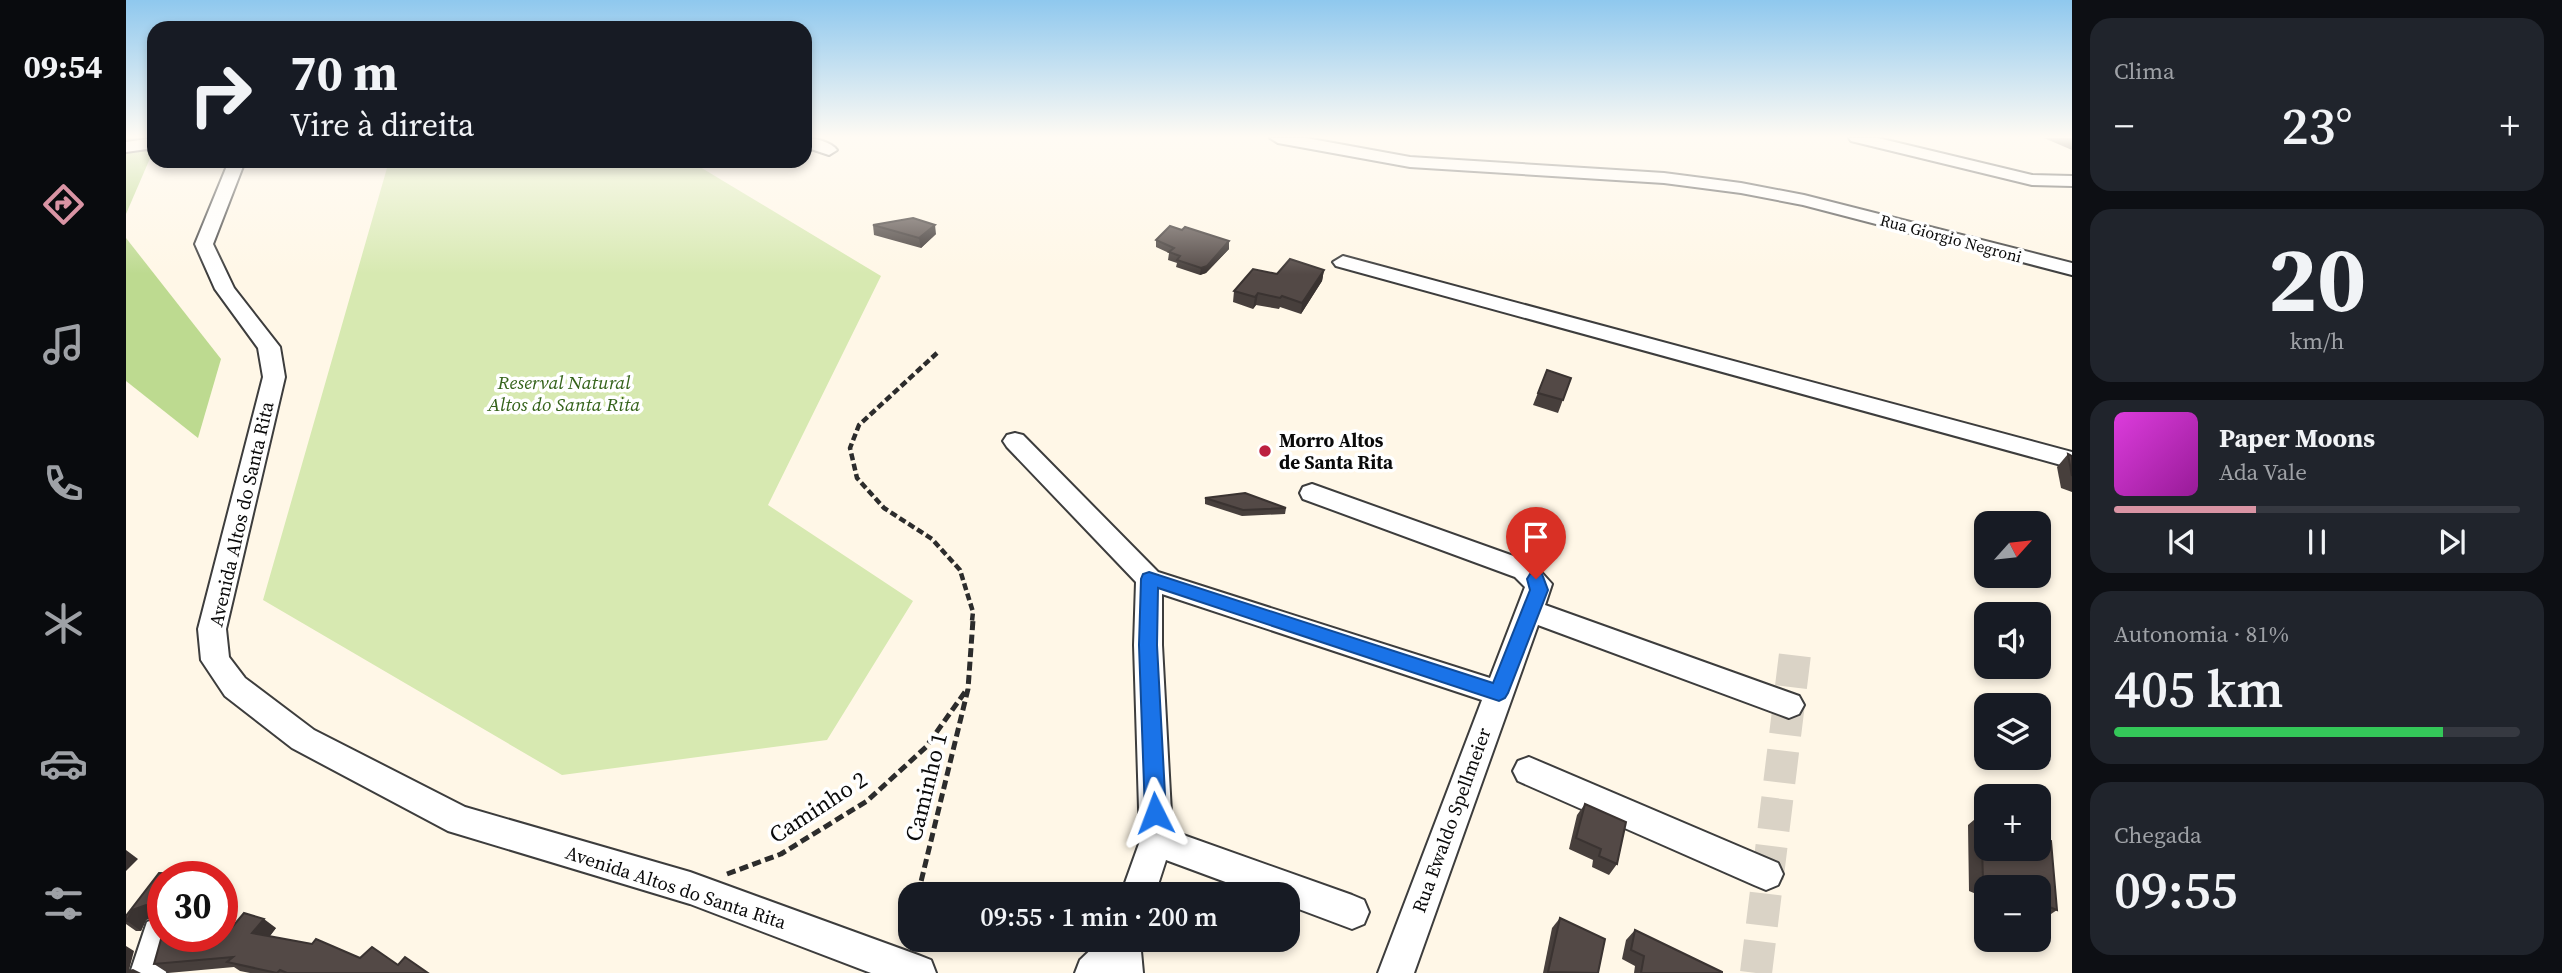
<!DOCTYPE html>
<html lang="pt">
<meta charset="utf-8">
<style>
body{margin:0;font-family:"Source Serif 4",serif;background:#20242c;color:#f1f3f6;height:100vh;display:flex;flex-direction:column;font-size:26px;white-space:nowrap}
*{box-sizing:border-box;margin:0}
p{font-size:23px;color:#9ea1a6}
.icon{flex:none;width:38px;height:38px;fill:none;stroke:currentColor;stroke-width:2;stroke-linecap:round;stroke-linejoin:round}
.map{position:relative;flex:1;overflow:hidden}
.sheet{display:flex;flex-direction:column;gap:18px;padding:18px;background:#0d0f14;width:490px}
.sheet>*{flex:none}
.banner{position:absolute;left:21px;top:21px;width:665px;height:147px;border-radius:21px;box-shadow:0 4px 10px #0003;background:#171b24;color:#f1f3f6;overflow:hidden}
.needle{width:46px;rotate:63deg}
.fabs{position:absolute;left:1848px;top:511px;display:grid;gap:14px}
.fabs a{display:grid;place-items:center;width:77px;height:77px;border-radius:14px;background:#171b24;box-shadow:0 4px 10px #0003;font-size:35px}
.speed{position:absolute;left:21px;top:861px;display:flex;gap:14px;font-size:35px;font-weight:700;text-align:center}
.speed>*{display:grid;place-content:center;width:91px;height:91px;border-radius:50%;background:#171b24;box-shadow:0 4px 10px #0003;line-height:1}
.speed .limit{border:10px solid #d22;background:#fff;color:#111}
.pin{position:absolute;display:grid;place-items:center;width:60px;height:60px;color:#fff;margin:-72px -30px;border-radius:50% 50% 50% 0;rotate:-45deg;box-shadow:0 0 7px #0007}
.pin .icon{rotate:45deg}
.me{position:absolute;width:77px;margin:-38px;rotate:357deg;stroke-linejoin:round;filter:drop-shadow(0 0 5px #0008)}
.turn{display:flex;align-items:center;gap:24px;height:147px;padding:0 28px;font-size:32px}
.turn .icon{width:91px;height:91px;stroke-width:2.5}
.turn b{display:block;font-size:49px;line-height:60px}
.big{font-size:52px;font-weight:600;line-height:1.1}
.sheet .widget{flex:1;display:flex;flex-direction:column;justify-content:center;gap:10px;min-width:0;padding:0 24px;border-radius:21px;background:#20242c}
.sheet .dial{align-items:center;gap:0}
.dial b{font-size:91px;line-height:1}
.song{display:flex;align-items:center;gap:21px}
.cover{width:84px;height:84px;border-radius:10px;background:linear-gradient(135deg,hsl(300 70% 55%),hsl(300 70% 35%))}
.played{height:7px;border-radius:4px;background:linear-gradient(90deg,#d994a4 35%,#363941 35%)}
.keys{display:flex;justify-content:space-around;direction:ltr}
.heat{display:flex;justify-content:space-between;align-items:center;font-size:38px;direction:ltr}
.charge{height:10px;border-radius:5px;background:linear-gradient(90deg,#34c759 81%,#363941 0)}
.trip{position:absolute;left:772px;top:882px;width:402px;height:70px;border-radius:21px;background:#171b24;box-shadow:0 4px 10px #0003;font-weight:600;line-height:70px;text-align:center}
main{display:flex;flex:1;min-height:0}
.tabs{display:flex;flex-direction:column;width:126px;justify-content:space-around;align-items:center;background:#090b0e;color:#9ea1a6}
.tabs .icon{width:49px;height:49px}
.tabs .selected{color:#d994a4}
.tabs b{font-size:32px;color:#f1f3f6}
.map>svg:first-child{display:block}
.green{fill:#d7e9b1}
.forest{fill:#bdda90}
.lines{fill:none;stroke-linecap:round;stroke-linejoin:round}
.minor-tunnel{stroke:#dad3c6;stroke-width:32;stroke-dasharray:32 16;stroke-linecap:butt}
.minor-casing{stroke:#3d3d3d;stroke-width:4}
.path-far1{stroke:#2c2c2c;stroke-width:4.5;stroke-dasharray:7 3.5;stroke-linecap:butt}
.path{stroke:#2c2c2c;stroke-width:5;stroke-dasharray:9 4.5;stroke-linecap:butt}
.minor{fill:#fff;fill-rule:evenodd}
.wall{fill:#473f3c}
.shaded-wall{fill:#3a3331}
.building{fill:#534946;stroke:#3a3331;stroke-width:2}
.route{fill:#1a73e8;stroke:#114b97;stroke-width:2}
.poi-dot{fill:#bc2040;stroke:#fff;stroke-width:2.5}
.labels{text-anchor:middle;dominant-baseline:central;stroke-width:7;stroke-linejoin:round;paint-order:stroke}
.far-street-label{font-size:16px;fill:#0a0a0a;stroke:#fff}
.park-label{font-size:19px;font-style:italic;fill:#34621a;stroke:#fff}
.poi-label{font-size:19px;font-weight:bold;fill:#0a0a0a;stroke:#fff;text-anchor:start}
.street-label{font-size:19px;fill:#0a0a0a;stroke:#fff}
.near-street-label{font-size:23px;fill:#0a0a0a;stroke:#fff}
</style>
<main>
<nav class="tabs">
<b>09:54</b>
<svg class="icon selected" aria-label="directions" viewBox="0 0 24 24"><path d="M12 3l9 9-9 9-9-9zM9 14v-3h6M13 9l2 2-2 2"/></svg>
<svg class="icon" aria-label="music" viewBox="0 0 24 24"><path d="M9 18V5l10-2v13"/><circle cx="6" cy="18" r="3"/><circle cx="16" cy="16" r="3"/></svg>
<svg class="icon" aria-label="phone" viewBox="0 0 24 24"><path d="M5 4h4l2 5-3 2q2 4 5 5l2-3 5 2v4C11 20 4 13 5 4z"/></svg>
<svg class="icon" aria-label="climate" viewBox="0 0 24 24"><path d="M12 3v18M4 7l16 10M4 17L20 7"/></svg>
<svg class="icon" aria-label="car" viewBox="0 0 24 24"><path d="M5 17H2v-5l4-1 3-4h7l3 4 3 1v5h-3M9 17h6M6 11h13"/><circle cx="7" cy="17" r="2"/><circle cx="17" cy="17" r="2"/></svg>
<svg class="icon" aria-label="filters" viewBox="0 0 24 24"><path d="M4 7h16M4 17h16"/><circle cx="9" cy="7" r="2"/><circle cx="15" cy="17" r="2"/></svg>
</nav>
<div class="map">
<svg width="1946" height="973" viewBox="0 0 1946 973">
<rect width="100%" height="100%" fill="#fff7e7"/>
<polygon class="green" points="263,161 564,161 755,276 642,505 787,601 701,740 436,775 137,600"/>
<g class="forest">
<polygon points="0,138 28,138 28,149 0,214"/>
<polygon points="0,238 95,359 72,438 0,381"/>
</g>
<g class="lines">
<polyline class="minor-tunnel" points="1630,973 1669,654"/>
<g class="minor-casing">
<g id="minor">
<polygon points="28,138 28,148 0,152 0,142"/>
<path d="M679,138c10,0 26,4 32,12l-8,5 -24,-8z"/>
<polygon points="1144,138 1180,138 1284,157 1538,173 1615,183 1678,195 1946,263 1946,275 1677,205 1615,193 1538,183 1284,167 1152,143"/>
<polygon points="1723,138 1752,138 1906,175 1946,176 1946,186 1906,185 1725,141"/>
<polygon points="103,161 119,161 87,244 108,288 154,347 159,377 100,629 103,657 119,678 188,730 339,807 564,872 792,955 805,960 810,973 745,973 564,904 322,831 166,748 99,696 75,660 72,629 137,377 132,348 89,289 69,244"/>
<polygon points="1217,256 1946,452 1946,468 1210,266 1207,262"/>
<polygon points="889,433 897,435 1032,572 1364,678 1399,587 1389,577 1177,499 1174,493 1177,487 1186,484 1407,563 1426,584 1419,605 1673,696 1678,705 1673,714 1663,718 1412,625 1288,973 1252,973 1356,700 1036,594 1036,645 1046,831 1226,895 1238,900 1243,912 1238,924 1226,929 1162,905 1162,894 1132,894 1040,860 1029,894 995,894 1014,841 1008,645 1010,582 881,447 877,441 881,435"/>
<polygon points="1403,757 1652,863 1657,874 1652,885 1640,890 1628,885 1392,781 1387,771 1392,761"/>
<polygon points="33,917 37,918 37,936 50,936 40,973 4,973 21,922"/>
<polygon points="975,940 1014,940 1017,973 949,973 954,960"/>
</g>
</g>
<polyline class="path-far1" points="811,353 733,425 724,448 731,478 758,508 806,539 834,570 847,612 846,621"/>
<g class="path">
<polyline points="601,874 655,854 741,801 800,747 839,692"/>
<polyline points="792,894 842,689 847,620"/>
<polyline points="780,941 784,925"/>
</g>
<use href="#minor" class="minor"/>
</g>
<g class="wall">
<polygon points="1918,138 1946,138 1946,150"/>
<polygon points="747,225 810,234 795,248 748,235"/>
<polygon points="1030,240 1103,249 1080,273 1074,275 1050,267 1051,263 1042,260 1043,253 1030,247"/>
<polygon points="1198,270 1196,281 1175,314 1154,307 1153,309 1130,305 1127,309 1107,302 1108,291 1151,274"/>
<polygon points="1421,370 1445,378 1432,413 1407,405"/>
<polygon points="1942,454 1946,456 1946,492 1935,488 1931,467"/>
<polygon points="1079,498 1160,508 1159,514 1116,516 1079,504"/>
<polygon points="1459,804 1491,864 1483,875 1466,867 1467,860 1443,849 1451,815"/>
<polygon points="1855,814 1931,910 1916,920 1913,919 1913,887 1860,887 1860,898 1843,891 1842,825"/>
<polygon points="37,877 37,929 26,921 26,917 20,920 15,931 10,931 0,924 0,916"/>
<polygon points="1434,918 1472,973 1417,973 1426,928"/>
<polygon points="150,928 144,936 234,958 272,965 302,973 124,973 114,971 108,967 42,973 28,964 103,931"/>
<polygon points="1509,930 1596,973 1508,973 1509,966 1496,959 1500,940"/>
</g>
<g class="shaded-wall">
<polygon points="809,225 810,234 795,248 793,238"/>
<polygon points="1103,241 1103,249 1080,273 1074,275 1075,268"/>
<polygon points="1198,270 1196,281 1175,314 1176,303"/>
<polygon points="1132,293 1130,305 1127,309 1129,297"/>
<polygon points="0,850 12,859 0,871"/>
<polygon points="96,887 107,895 96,911"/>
<polygon points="20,905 34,914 20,920 15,931 1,921 6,910"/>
<polygon points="138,919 150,928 139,942 126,933"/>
<polygon points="0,946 8,951 3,970 7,969 15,973 0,973"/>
</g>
<g class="building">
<polygon points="787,218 809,225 793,238 747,225"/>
<polygon points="1044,226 1056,230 1059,227 1103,241 1081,266 1075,268 1051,260 1054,256 1043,252 1048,248 1030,240"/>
<polygon points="1164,259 1198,270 1176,303 1156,296 1154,298 1132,293 1129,297 1108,291 1127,269 1151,274"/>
<polygon points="1421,370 1445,378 1437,400 1412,393"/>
<polygon points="1942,454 1946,456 1946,476"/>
<polygon points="1119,493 1160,508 1117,510 1079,498"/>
<polygon points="1459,804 1500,822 1491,864 1473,856 1475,849 1450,838"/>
<polygon points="1855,814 1860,816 1860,849 1913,849 1913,836 1925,841 1931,910 1913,903 1913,887 1875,887 1857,880"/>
<polygon points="33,873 69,874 74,877 37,877 37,921 26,921 25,907 20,905 6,910 1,921 0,921 0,916"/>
<polygon points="118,913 138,919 126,933 186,944 190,939 234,958 246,947 272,965 279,957 302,973 161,973 154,970 151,973 101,962 107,957 28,964 37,932 37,936 96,936 96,928 103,931"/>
<polygon points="1434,918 1479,939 1472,973 1422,972"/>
<polygon points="1509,930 1596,972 1596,973 1515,973 1518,956 1505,950"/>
</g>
<linearGradient id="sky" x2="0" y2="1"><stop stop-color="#8fc8ee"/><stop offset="0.5" stop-color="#fffbf4"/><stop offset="1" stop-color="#fffbf4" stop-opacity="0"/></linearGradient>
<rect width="1946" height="274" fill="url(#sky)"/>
<polygon class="route" points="1023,572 1367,683 1404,590 1401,579 1404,574 1416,574 1422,590 1382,693 1379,698 1373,701 1032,588 1031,645 1040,813 1037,820 1029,823 1022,820 1019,813 1013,645 1015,579 1017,574"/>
<circle class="poi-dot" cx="1139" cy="451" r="7"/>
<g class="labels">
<g class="far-street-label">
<text transform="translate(1825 238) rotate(15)">Rua Giorgio Negroni</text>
</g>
<g class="park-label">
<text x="438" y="382">Reserval Natural<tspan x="438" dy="22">Altos do Santa Rita</tspan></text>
</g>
<g class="poi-label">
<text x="1153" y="440">Morro Altos<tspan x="1153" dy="22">de Santa Rita</tspan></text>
</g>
<g class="street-label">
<text transform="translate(115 514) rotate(-77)">Avenida Altos do Santa Rita</text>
<text transform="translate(1325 820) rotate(-70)">Rua Ewaldo Spellmeier</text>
<text transform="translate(550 887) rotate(18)">Avenida Altos do Santa Rita</text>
</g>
<g class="near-street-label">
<text transform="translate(800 787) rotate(-76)">Caminho 1</text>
<text transform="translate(692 807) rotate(-33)">Caminho 2</text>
</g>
</g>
</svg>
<div class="fabs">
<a><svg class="needle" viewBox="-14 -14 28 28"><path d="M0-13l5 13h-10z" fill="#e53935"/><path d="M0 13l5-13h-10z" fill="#9ea1a6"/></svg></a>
<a><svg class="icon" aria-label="sound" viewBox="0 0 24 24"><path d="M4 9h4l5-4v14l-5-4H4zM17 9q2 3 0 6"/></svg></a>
<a><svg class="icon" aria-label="layers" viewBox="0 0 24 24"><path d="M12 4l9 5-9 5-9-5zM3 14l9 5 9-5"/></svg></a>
<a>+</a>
<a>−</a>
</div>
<div class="speed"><div class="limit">30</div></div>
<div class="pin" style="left:1410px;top:579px;background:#d93025"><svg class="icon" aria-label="arrive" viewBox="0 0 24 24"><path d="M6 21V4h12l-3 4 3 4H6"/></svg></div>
<svg class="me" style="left:1029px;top:813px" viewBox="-20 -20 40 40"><path d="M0-17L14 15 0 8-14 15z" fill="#1a73e8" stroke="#fff" stroke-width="4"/></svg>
<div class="trip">09:55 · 1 min · 200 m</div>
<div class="banner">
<div class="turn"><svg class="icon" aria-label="right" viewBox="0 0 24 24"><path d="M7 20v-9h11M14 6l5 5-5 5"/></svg><div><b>70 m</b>Vire à direita</div></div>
</div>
</div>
<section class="sheet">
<div class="widget"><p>Clima</p>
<div class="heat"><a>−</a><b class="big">23°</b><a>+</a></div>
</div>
<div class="widget dial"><b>20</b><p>km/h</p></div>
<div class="widget">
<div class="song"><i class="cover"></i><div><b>Paper Moons</b><p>Ada Vale</p></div></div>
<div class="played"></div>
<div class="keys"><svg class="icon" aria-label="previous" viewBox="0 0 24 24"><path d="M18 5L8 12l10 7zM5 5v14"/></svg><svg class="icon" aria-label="pause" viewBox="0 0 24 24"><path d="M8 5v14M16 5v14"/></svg><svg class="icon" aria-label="next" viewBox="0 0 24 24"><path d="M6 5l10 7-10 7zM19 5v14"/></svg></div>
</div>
<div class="widget"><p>Autonomia · 81%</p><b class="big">405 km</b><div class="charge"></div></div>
<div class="widget"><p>Chegada</p><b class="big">09:55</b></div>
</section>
</main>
